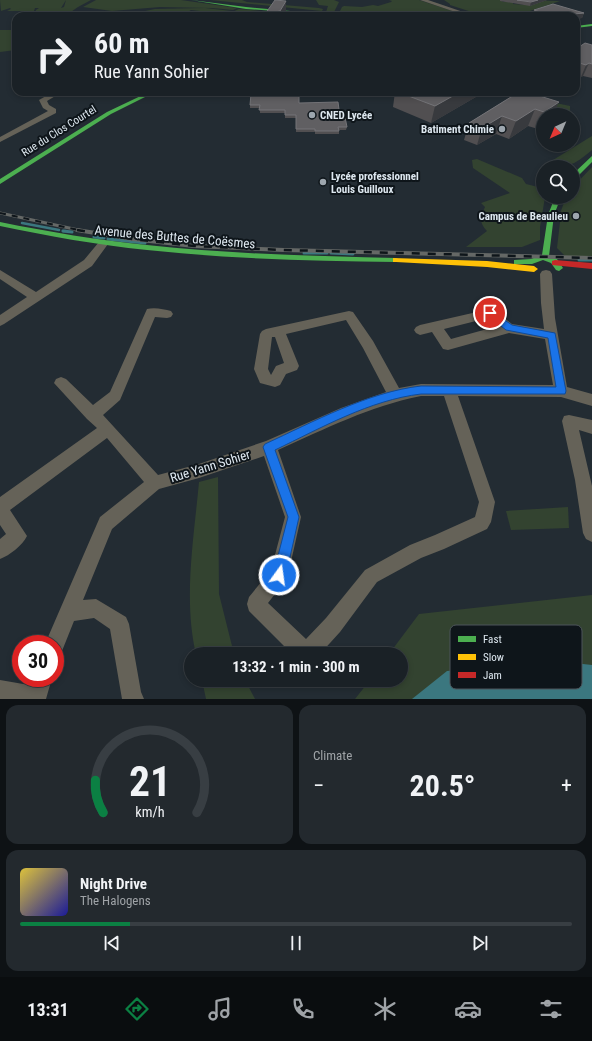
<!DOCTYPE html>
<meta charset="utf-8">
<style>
body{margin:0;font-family:"Roboto Condensed",sans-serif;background:#23292e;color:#f1f3f6;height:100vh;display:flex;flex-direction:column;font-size:15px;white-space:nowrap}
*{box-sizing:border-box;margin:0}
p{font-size:13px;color:#9fa3a7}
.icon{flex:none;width:22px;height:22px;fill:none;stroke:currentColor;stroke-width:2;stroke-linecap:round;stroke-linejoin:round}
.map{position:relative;height:699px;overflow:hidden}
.side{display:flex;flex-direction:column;gap:6px;padding:6px;background:#0e1215;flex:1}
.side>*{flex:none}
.top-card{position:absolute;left:12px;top:12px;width:568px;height:84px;border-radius:12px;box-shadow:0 2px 6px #0003,0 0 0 1px #383e43;background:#1a2126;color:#f1f3f6;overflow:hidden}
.needle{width:26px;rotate:224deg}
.fabs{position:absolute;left:536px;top:108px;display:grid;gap:8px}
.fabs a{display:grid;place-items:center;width:44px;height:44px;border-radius:50%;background:#1a2126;box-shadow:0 2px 6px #0003,0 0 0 1px #383e43;font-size:20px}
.speed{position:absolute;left:12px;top:635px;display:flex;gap:8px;font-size:20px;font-weight:700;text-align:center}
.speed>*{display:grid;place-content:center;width:52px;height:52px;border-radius:50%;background:#1a2126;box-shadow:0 2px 6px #0003,0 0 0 1px #383e43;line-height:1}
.speed .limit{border:6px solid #d22;background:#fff;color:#111}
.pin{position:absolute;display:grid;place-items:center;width:34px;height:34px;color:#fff;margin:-17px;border:2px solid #fff;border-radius:50%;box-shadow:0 1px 4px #0007}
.me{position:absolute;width:44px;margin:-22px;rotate:14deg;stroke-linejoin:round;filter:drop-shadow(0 0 3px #0008)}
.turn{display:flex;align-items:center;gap:14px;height:84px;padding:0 16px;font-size:18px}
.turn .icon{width:52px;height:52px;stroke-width:2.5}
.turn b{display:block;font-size:28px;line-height:34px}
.big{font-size:30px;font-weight:700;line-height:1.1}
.side .tile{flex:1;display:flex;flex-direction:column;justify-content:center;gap:6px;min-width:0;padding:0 14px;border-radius:12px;background:#23292e}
.side .dial{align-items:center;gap:0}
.dial svg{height:104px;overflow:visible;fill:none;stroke:#383e43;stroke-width:7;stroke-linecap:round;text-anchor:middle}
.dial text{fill:#f1f3f6;stroke:none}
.song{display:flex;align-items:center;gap:12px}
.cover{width:48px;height:48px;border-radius:6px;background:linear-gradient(135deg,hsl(50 70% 55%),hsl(240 70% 35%))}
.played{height:4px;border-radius:2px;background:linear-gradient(90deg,#0b8043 20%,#383e43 20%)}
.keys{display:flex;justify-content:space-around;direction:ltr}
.heat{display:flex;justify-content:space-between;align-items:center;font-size:22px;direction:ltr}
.side .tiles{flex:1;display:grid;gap:6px;grid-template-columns:1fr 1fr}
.tile:last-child{grid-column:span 2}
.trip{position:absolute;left:184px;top:647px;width:224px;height:40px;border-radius:20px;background:#1a2126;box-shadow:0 2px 6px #0003,0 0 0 1px #383e43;font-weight:700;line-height:40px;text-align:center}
.tabs{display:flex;height:64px;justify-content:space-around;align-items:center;background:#0a0d0f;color:#9fa3a7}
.tabs .icon{width:28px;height:28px}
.tabs .active{color:#0b8043}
.tabs b{font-size:18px;color:#f1f3f6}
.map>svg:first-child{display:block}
.green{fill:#334330}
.water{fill:#3b777f}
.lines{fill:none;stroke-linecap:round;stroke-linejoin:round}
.stream-far2{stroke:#3b777f;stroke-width:1.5}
.stream-far1{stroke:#3b777f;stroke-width:2.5}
.stream{stroke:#3b777f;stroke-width:3}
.street{fill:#656258;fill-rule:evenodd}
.fast{fill:#4caf50;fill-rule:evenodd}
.slow{fill:#ffc107;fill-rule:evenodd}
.jam{fill:#c62828;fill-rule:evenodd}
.rail-far1-casing{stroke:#656866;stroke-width:3}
.rail-casing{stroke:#656866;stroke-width:4}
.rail-far1{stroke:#0e151a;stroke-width:2;stroke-dasharray:6;stroke-linecap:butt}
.rail{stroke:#0e151a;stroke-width:2.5;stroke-dasharray:8;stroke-linecap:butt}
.wall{fill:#514f51}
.shaded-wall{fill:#383a3e}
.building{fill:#605f62;stroke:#747478}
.route{fill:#1a73e8;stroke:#114b97}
.poi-dot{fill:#9da6ae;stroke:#0e151a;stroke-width:1.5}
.labels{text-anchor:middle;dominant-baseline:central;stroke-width:4;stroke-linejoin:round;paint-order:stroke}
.far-poi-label{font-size:11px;font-weight:bold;fill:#dee8f0;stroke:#0e151a;text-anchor:start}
.far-street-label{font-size:11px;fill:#dee8f0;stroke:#0e151a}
.street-label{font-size:13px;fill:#dee8f0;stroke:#0e151a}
.key{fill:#0e151a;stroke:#4c545a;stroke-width:1}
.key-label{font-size:11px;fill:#dee8f0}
</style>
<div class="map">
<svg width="592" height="699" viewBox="0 0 592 699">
<rect width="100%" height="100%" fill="#232c33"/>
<g class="green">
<polygon points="0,0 66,0 61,8 64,7 66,0 91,0 78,7 65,16 34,15 36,10 39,8 35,8 33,14 23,14 26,11 7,11 11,9 10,8 1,11"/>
<polygon points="96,0 181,0 237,8 233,10 212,8 160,7 112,11 83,7"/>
<polygon points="210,0 242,0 247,2 319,8 323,9 322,11"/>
<polygon points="316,0 334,0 339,2 334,12 326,12 328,6 319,5"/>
<polygon points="389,0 419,0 468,16 378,16 339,13 342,7 344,6 362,7 373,5 378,6 391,2 392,1"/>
<polygon points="444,0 501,0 503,2 513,2 513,4 527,5 524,0 560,1 515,16 484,16 450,5 450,4"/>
<polygon points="155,9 205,8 232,11 202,15 198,15 200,11 191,10 186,13 195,16 133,16 130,14"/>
<polygon points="239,9 272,12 268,16 204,16 232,12"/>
<polygon points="0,30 16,30 16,50 0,52"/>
<polygon points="551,102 570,106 570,112 567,115 543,115"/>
<path d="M592,136v14c-15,13 -27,21 -47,15z"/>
<path d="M477,159l45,19 4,6 12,3 5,-4v14h2l-5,30v13l-18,7h-56l21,-16c-8,-8 -7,-14 -2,-24l-4,-4 29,-10 -37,-25 -1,-8z"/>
<polygon points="592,167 592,256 565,256 557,248 560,222 557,222 566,197 573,197 573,187"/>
<path d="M218,477l1,117 15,60h-38c-13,-54 -2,-117 3,-172z"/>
<polygon points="568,507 569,528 511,530 506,511"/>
<polygon points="592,595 592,699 355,699 370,680 401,680 401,654 389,654 419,614"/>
<polygon points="202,680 245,680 255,699 206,699"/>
</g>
<polygon class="water" points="556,661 592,665 592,699 412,699 447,671"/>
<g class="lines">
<polyline class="stream-far2" points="116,16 138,12 148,16"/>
<g class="stream-far1">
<polyline points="22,223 59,230"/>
<polyline points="63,231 66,231"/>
</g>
<g class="stream">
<polyline points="63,231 72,232"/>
<polyline points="94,237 104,238"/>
<polyline points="108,239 145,243"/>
<polyline points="304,253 327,253"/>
<polyline points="331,253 353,254"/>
<polyline points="579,260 592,260"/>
</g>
<g class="street">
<polygon points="420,0 428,0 475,16 467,16"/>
<polygon points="576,46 592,50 592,54 576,50"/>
<polygon points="53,92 62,92 47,101 49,105 56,109 56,113 0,142 0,137 48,111 43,108 39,100"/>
<polygon points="103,241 108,244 92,266 4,324 0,326 0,315 27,297 0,279 0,270 36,292 84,260 99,242"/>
<path d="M546,270l4,1 2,3 3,44 12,69 25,7v12l-31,-9 -103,-1 37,106 -4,20 -4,7 -43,20 -23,9 -44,24 -37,50 -20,22h-26l-4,-2 -41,-41 -2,-7 2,-7 22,-27 14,-53 -21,-61 -65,22 -40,11 -47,40 -29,71 13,-1 30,18 3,7 12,68 3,7h-22l-12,-70 -16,-11 -20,3 -12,30 -7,3v-10h-10l55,-127 44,-35 -37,-44 -97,72 17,26c-5,10 -17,19 -27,23v-20l6,-5 -6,-9v-28l97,-69 -10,-9 -33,-36 2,-4 5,-2 5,2 27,26 17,-13 37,-83c7,-2 17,0 24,2l2,3 -2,3 -4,1 -12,-1 -35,83 -17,15 55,60 41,-11 67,-23 75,-33 45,-16 -23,-44 -17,-28 -60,14 13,32 -2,4 -11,4 -6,11 -5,2 -15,-4 -6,-14 6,-35 2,-3 4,-2 83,-18 4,1 20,29 26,47 22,-4 132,1 -8,-46 -36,-6 -61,17 -5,-1 -11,-17 -12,3 -4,-2 -2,-3 2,-3 4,-2 70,-16 4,1 18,14 32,5 -3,-26 -1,-29 2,-3zM488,318l10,8 -47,13 -7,-10zM272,337h3l9,26 -8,3 -5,9 -3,-6zM421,396h23l35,106 -4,15 -40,18 -25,10 -45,25 -39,48 -20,21 -38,-36 17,-22 3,-6 13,-58 -23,-67c47,-21 92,-44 143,-54z"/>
<polygon points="569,415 592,420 592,434 579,430 592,486 592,542 586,539 583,533 575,480 562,421 564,416"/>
<polygon points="32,678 52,678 46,699 0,699 0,680 29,685"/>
</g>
<g class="fast">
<polygon points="191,0 246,7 346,16 246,9"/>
<polygon points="592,24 592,26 576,28 576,26"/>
<polygon points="149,92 155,92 111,114 0,184 0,179 107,112"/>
<polygon points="592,156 592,162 575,179 573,180 573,174"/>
<polygon points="555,197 561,197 554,215 549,256 557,259 563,268 559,271 556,270 551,263 543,260 532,264 514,264 514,260 531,259 542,255 548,215"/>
<path d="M0,222c49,10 98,18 147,23 83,9 166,11 249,13l4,2 -4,2c-83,-1 -166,-3 -249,-12 -50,-5 -98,-14 -147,-24z"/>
</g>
<polygon class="slow" points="393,258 487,261 534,266 538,269 534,272 487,267 396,262 393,262"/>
<polygon class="jam" points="555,260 592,263 592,269 552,265 552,261"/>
<g class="rail-far1-casing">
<polyline id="rail-far1" points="0,213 83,231"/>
</g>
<g class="rail-casing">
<polyline id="rail" points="77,230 132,239 194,246 284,250 592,258"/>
</g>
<use href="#rail-far1" class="rail-far1"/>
<use href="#rail" class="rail"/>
</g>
<g class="wall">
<polygon points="500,0 547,0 530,6 500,1"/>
<polygon points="534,10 584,13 582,18 576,19 576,16 535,16 532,15"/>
<polygon points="592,45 592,78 583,76 581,77 576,76 576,49"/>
<polygon points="395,92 482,92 481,94 431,123 393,107"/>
<polygon points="519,92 553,115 543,115 543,125 538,129 528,126 509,139 496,134 477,145 464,140 469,123"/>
<polygon points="299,103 340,117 347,127 346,130 339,130 339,134 315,134 315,132 296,132 296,118 285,118 285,113 260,113 260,108 250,108 250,105"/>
</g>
<g class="shaded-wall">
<polygon points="538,0 547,0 530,6 531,2"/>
<polygon points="286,1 286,16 265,16 265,14"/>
<polygon points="584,13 582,18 576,19 576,16 553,16"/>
<polygon points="589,63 583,76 581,77 586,65"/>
<polygon points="460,92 482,92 481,94 431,123 435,106"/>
<polygon points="559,102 553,115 543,115 544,112"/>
<polygon points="535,109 528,126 509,139 516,121"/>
<polygon points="502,116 496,134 477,145 482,128"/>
<polygon points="543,116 543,125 538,129"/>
</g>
<g class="building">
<polygon points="275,0 286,1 280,11 265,14"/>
<polygon points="517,0 538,0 531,2"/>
<polygon points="553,4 584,13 553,16 534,10"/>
<polygon points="585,43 592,45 592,64 589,63 586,65 576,62 576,49"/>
<polygon points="255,92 299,92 299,103 338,102 340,117 345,117 347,127 338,127 339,131 315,131 315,129 296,129 296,115 285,115 285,110 259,110 260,105 250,105 251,94 255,94"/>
<polygon points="398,92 460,92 435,106"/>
<polygon points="519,92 527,92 559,102 544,112 535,109 516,121 502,116 482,128 469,123"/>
</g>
<path class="route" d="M490,310l22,15 43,8 11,58 -1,3h-144c-51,6 -100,34 -146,56l24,67 -13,58 -2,4 -5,2 -4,-2 -2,-4 15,-58 -25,-70 2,-3c48,-22 103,-52 156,-58l135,1 -8,-49 -42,-8 -19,-15 -1,-2 1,-2z"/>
<g class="poi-dot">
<circle cx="312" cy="115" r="4"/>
<circle cx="502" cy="129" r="4"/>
<circle cx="323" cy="182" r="4"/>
<circle cx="576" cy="216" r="4"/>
</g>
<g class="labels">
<g class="far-poi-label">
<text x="320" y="115">CNED Lycée</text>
<text x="494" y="129" text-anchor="end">Batiment Chimie</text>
<text x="331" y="176">Lycée professionnel<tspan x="331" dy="13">Louis Guilloux</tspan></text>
<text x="568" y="216" text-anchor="end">Campus de Beaulieu</text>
</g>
<g class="far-street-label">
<text transform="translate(59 131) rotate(-32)">Rue du Clos Courtel</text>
</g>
<g class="street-label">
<text transform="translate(175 237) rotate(5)">Avenue des Buttes de Coësmes</text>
<text transform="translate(210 466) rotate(-17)">Rue Yann Sohier</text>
</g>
</g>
<rect x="450" y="625" width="132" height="64" rx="6" class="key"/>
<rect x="458" y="636" width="18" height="6" fill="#4caf50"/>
<rect x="458" y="654" width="18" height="6" fill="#ffc107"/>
<rect x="458" y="672" width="18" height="6" fill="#c62828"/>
<g class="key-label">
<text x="483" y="643">Fast</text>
<text x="483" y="661">Slow</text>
<text x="483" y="679">Jam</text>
</g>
</svg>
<div class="fabs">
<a><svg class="needle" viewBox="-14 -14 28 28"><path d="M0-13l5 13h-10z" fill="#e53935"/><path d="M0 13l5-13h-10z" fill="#9fa3a7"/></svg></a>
<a><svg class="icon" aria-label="search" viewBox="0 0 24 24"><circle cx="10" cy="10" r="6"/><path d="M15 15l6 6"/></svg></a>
</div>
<div class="speed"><div class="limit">30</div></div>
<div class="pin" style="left:490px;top:313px;background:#d93025"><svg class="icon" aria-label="arrive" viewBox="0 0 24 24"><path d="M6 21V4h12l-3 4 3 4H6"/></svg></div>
<svg class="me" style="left:279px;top:575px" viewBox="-20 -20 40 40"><circle r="17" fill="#1a73e8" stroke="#fff" stroke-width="3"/><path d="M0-11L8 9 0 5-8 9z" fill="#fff"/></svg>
<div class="trip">13:32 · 1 min · 300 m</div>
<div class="top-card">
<div class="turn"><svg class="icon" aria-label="right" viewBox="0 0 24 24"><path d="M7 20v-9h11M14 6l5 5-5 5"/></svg><div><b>60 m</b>Rue Yann Sohier</div></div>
</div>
</div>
<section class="side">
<div class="tiles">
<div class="tile dial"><svg viewBox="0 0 100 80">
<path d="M14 69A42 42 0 1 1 86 69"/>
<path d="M14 69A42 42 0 0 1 8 44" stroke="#0b8043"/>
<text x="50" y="56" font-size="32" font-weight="700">21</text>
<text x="50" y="72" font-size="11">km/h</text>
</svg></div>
<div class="tile"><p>Climate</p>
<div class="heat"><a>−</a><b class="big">20.5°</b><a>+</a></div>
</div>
<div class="tile">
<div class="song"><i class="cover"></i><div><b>Night Drive</b><p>The Halogens</p></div></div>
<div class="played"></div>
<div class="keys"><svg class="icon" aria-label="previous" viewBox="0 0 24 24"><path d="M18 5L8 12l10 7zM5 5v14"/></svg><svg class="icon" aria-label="pause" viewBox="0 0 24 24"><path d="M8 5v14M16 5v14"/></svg><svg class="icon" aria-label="next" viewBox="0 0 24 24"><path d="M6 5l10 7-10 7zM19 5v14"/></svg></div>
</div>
</div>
</section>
<nav class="tabs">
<b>13:31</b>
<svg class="icon active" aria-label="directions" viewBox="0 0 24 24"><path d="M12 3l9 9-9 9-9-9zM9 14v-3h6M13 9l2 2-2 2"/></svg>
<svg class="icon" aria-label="music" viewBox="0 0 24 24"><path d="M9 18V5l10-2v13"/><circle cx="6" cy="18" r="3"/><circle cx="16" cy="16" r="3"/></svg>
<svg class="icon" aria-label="phone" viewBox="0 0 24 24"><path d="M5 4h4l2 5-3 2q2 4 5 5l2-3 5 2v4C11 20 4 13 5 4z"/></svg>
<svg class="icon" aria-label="climate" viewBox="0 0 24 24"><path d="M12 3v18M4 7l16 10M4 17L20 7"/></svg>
<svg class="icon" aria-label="car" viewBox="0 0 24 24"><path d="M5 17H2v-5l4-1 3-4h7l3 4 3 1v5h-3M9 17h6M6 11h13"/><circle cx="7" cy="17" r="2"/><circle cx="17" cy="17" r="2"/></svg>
<svg class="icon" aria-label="filters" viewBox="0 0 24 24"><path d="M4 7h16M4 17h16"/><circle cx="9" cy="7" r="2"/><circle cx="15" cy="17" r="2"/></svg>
</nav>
